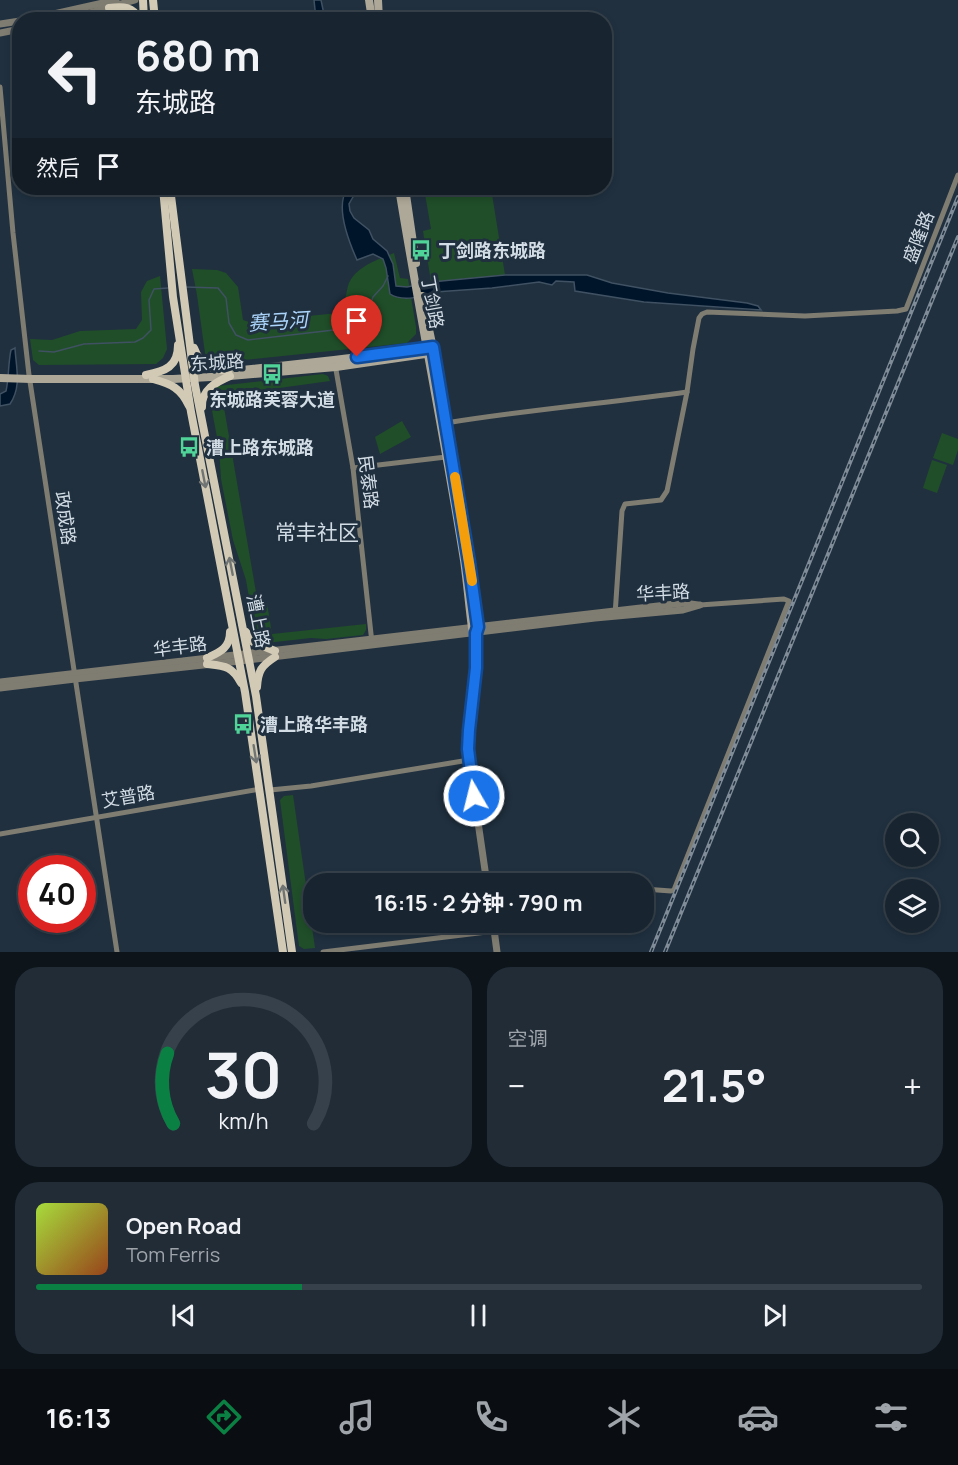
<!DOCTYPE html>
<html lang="zh">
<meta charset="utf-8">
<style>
body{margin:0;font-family:Manrope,"Noto Sans SC",sans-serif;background:#212c37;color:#f1f3f6;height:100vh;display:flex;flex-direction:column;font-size:22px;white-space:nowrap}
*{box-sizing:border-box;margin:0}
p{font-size:20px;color:#9fa4aa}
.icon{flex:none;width:33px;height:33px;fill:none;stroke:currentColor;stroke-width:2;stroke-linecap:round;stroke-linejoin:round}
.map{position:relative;height:952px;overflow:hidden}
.side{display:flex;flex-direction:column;gap:15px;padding:15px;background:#0d141a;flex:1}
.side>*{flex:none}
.banner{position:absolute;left:12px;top:12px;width:600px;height:183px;border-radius:24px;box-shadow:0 3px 9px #0003,0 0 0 2px #36414b;background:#18242f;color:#f1f3f6;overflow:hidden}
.fabs{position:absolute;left:885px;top:813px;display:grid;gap:12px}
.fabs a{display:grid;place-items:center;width:54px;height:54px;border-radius:50%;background:#18242f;box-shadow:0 3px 9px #0003,0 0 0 2px #36414b;font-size:30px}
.speed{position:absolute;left:18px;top:855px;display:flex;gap:12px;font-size:30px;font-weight:700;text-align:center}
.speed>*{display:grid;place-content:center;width:78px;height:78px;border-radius:50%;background:#18242f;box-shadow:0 3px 9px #0003,0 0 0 2px #36414b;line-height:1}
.speed .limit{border:9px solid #d22;background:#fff;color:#111}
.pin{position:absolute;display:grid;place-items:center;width:51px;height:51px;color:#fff;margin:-62px -26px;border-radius:50% 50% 50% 0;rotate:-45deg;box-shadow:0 0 6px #0007}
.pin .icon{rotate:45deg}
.me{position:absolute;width:66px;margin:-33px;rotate:352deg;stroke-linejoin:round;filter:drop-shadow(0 0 4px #0008)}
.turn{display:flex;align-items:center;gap:21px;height:126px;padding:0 24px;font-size:27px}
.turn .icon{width:78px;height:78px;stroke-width:2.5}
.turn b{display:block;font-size:42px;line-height:51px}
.then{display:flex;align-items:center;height:57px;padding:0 24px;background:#0003;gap:12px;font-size:22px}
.big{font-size:45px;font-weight:700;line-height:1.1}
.side .widget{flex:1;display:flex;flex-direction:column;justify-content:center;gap:9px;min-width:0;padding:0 21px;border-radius:24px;background:#212c37}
.side .dial{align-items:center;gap:0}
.dial svg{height:156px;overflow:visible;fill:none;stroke:#36414b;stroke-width:7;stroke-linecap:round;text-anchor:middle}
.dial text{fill:#f1f3f6;stroke:none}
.song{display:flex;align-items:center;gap:18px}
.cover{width:72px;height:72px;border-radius:9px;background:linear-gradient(135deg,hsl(80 70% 55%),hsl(20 70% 35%))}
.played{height:6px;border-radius:3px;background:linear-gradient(90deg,#0b8043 30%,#36414b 30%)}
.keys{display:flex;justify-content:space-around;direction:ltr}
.heat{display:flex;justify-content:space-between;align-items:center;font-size:33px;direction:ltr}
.side .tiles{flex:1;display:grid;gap:15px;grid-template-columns:1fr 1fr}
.widget:last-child{grid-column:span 2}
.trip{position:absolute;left:303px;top:873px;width:351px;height:60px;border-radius:24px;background:#18242f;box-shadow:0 3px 9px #0003,0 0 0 2px #36414b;font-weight:700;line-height:60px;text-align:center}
.menu{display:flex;height:96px;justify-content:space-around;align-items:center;background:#0a0e13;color:#9fa4aa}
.menu .icon{width:42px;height:42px}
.menu .current{color:#0b8043}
.menu b{font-size:27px;color:#f1f3f6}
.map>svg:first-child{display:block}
.green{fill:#204e29}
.water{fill:#00152a;stroke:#3f5162;stroke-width:1.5}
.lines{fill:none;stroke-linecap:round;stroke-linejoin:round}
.stream{stroke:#3f5162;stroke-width:1.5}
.minor{stroke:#7f7c72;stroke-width:5}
.tertiary{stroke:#7f7c72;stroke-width:7}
.secondary{stroke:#aea898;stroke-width:8}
.primary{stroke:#d2cab5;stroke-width:8}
.rail-casing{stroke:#808d99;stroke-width:4}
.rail{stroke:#20303f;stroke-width:1.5;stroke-dasharray:4.5;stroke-linecap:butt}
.oneway{stroke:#707574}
.route-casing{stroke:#114b97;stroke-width:15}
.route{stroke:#1a73e8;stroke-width:10}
.slow{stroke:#f59e0b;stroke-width:10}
.labels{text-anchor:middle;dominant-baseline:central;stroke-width:6;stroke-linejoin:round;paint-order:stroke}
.street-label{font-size:18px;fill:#d2dce5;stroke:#20303f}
.poi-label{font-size:18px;font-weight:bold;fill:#d2dce5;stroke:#20303f;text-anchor:start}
.water-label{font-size:20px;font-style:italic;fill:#acd5fc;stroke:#20303f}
.quarter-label{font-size:21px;fill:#d2dce5;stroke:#20303f}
</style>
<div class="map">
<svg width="958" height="952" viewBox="0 0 958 952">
<rect width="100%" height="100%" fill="#20303f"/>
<g class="green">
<polygon points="424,188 491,188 505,275 431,282 423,231 431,229"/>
<path d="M394,253l6,25 8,1 8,48v7l-9,9 -192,20 -7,-4 -3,-6 -8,-58 -5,-26 25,1 9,3 12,14 5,33 6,2 89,-9c8,-8 7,-16 10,-27 6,-19 29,-26 46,-33z"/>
<polygon points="160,276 167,349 163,358 156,364 39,365 33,360 30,339 52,340 80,331 136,329 142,320 141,292 147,281"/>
<polygon points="323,374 328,376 330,381 222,396 257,598 267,603 272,634 366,624 366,630 363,635 326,639 311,638 266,643 256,638 246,580 233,540 221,479 219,448 210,400 212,390 218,386"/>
<polygon points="402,421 411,437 380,454 375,437"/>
<polygon points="942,433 958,439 958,450 953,465 933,458"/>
<polygon points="932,460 947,465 937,493 923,488"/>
<polygon points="293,795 315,948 304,949 299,946 280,800 284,796"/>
</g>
<g class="water">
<polygon points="314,0 321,0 325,19 316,19"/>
<path d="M348,188h13l-8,9 -4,7 1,7 4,7 15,12 4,9 14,12 6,13 3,22 11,1 24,-5 74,-7h82l25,8 56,10 79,10 11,3 3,4 -117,-8 -69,-11 -1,-9 -18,-1 -4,4 -13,-3 -47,6 -57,4c-12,5 -33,10 -45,2l-4,-26 -3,-9 -10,-5 -16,6c-8,-18 -23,-55 -9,-72z"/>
<path d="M15,348c1,20 7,38 -5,56l-10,2v-12l6,-3c3,-13 2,-27 5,-41z"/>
</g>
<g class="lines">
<g class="stream">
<polyline points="185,287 218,288 226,298 229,323 236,335 248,340 351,328 365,319 373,297 383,286 388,276"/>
<polyline points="39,351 54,352 84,344 135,342 143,338 151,330 149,300 154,289 168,288"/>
</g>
<g class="minor">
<polyline points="0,87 13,233 29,375 117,952"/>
<polyline points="170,193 196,188"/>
<polyline points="335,364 353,468 372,643"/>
<path d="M446,423c80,-13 161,-20 241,-31"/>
<polyline points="353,468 446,457"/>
<polyline points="615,615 622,511 625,504 661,500 667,491 687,392 693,349 699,318 702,314 707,312 805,316 897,311 906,309 958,175"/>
<polyline points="270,790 311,786 469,760"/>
<polyline points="0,834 260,789"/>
<polyline points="644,889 671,891 674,890 789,601 784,599 700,605"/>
<polyline points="323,952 495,931"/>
</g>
<g class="tertiary">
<polyline points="27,20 116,0"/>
<polyline points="65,20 135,0"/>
<polyline points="0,24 20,21"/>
<polyline points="0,33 20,29"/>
<polyline points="476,633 476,668 469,730 469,760 487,884"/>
<polyline points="0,682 684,603 698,605"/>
<polyline points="0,688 75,679 240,661 595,618 683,610 700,605"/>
<polyline points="493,922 497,952"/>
</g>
<g class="secondary">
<polyline points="369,0 372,20"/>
<polyline points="378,0 379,20"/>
<path d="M399,188c20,124 45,247 65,372 3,22 5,45 8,68l4,5"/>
<polyline points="405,188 416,263"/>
<polyline points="422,296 434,353 448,437"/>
<polyline points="223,372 334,360 431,348"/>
<polyline points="0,378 31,379 173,379 230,376 336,367 432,353"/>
<polyline points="469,564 478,627 476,633"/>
</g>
<g class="primary">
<polyline points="143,0 144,20"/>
<polyline points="153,0 155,20"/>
<path d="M109,8c14,-2 24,-2 31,12"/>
<polyline points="163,188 173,297 191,412 245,692 283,952"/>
<polyline points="170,188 195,385 256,696 292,952"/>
<path d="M194,348c7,19 16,20 34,23"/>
<path d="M146,375c19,-4 32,-8 32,-30"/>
<path d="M153,379c18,5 28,9 36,27"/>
<path d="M202,407c-1,-17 14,-25 28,-31"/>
<polyline points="246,632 253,642 275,651"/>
<path d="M207,658c13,-6 23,-10 23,-26"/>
<path d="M207,664c18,2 25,2 34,19"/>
<path d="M257,687c1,-16 4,-21 18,-30"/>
</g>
<g class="rail-casing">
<g id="rail">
<polyline points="651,952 958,197"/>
<polyline points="665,952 958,237"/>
</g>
</g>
<use href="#rail" class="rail"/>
</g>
<defs><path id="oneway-shaft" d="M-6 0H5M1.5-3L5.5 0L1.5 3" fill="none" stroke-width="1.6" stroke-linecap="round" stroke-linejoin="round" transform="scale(1.5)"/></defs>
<g class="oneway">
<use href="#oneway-shaft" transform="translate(204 479) rotate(79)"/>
<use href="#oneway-shaft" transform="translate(231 566) rotate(-101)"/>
<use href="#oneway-shaft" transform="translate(255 754) rotate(81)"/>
<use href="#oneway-shaft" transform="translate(284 894) rotate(-98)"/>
</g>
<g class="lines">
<g class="route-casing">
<polyline id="route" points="357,357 433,347 469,562 478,627 476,633 476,668 469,730 468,749 474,796"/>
</g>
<use href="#route" class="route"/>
<polyline class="slow" points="455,477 472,581"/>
</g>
<defs>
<g id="bus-bare" transform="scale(1.62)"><path d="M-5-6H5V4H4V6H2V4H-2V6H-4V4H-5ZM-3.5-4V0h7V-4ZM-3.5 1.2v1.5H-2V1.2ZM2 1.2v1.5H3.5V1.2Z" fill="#50d398" stroke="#20303f" stroke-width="2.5" paint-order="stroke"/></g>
</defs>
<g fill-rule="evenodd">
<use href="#bus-bare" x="421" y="250"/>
<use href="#bus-bare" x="272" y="374"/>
<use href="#bus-bare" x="189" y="447"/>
<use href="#bus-bare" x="243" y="724"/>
</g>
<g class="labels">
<g class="street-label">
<text transform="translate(918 237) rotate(-69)">盛隆路</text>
<text transform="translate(433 302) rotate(80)">丁剑路</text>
<text transform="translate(217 362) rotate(-4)">东城路</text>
<text transform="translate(369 482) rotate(83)">民泰路</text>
<text transform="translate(66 518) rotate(82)">政成路</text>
<text transform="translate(663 592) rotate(-3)">华丰路</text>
<text transform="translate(259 621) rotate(79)">漕上路</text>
<text transform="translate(180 646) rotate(-7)">华丰路</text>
<text transform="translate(128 796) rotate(-10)">艾普路</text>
</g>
<g class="poi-label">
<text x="438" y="250">丁剑路东城路</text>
<text x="272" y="399" text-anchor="middle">东城路芙蓉大道</text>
<text x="206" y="447">漕上路东城路</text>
<text x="260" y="724">漕上路华丰路</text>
</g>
<g class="water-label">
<text transform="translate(278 321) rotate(-4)">赛马河</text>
</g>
<g class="quarter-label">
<text x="317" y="532">常丰社区</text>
</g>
</g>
</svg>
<div class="fabs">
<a><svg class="icon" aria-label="search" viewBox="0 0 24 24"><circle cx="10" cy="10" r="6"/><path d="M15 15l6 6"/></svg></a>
<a><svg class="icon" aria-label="layers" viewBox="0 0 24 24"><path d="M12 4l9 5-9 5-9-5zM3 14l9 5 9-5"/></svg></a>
</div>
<div class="speed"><div class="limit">40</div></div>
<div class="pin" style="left:357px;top:357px;background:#d93025"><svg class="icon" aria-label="arrive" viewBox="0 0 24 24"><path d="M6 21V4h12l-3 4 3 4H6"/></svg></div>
<svg class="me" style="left:474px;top:796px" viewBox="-20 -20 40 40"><circle r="17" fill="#1a73e8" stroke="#fff" stroke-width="3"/><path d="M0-11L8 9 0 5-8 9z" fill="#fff"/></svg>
<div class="trip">16:15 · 2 分钟 · 790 m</div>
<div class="banner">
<div class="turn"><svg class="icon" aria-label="left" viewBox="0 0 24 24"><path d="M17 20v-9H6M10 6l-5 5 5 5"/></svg><div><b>680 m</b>东城路</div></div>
<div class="then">然后<svg class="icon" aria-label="arrive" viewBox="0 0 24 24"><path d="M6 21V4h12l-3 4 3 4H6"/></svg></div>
</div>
</div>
<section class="side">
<div class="tiles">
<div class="widget dial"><svg viewBox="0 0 100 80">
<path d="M14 69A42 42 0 1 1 86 69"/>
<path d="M14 69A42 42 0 0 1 11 33" stroke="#0b8043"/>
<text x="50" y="56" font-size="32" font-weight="700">30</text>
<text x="50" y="72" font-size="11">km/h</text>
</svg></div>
<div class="widget"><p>空调</p>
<div class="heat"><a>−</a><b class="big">21.5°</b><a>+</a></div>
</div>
<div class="widget">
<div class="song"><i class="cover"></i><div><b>Open Road</b><p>Tom Ferris</p></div></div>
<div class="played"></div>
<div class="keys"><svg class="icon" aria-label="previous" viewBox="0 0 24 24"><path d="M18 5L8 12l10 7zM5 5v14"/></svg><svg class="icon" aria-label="pause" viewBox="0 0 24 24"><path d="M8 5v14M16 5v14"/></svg><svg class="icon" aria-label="next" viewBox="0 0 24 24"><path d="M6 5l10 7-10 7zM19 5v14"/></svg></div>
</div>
</div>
</section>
<nav class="menu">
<b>16:13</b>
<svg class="icon current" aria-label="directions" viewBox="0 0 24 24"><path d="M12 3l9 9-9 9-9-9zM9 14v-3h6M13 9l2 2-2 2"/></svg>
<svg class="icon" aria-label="music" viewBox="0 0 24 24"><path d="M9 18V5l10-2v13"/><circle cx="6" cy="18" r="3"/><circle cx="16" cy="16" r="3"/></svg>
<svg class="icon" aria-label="phone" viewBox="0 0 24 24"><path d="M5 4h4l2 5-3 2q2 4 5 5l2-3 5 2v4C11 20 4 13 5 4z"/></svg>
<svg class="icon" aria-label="climate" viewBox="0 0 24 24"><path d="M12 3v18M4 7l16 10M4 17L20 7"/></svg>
<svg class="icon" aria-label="car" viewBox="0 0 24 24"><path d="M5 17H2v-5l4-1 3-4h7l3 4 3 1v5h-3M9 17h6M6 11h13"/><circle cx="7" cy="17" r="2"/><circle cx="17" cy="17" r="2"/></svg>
<svg class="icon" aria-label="filters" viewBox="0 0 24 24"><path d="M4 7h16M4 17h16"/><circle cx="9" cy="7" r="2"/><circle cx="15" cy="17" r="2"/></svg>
</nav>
